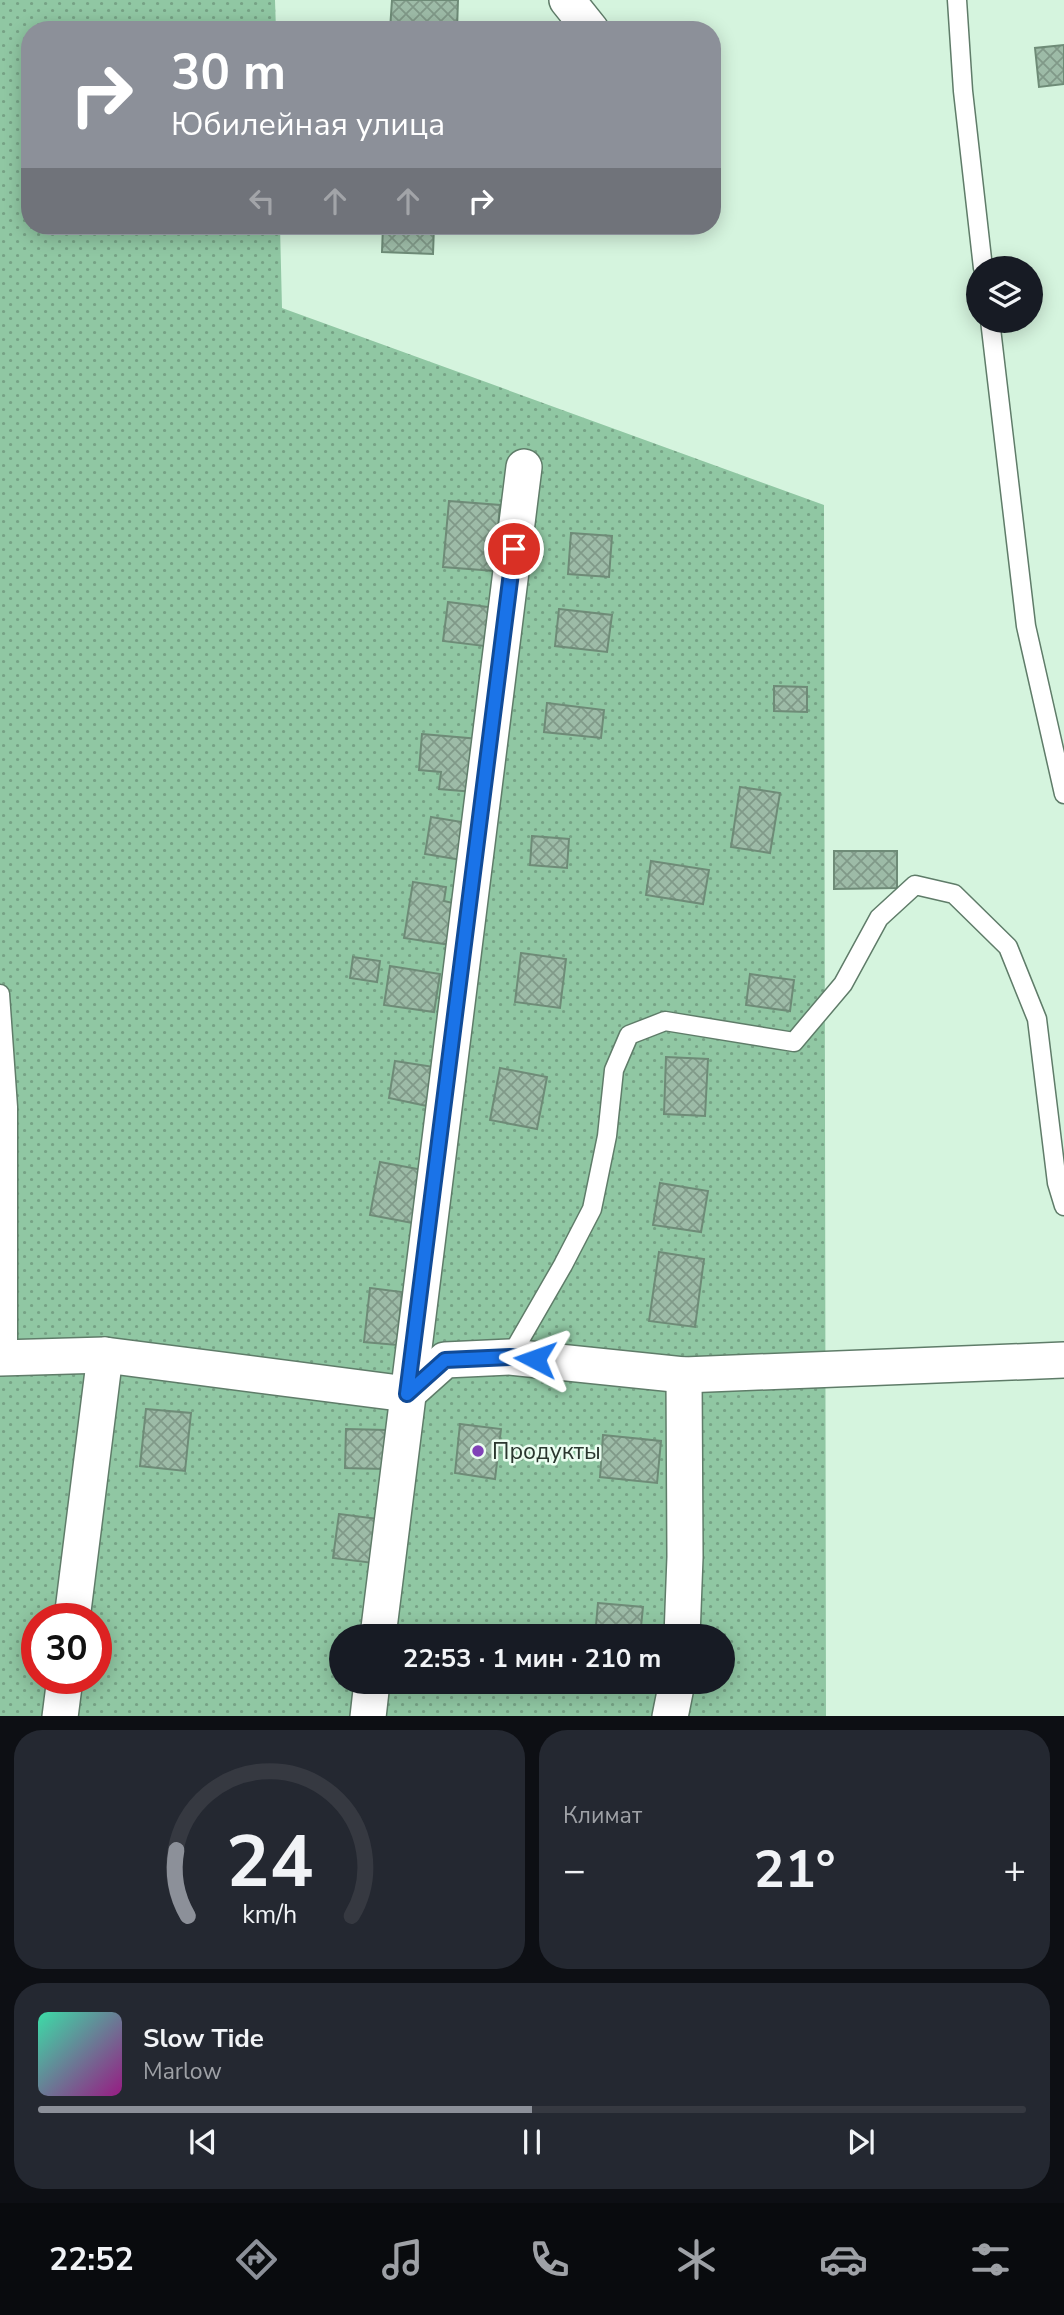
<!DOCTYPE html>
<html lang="ru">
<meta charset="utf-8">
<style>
body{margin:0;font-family:"Nunito Sans",sans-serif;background:#242831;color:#f1f3f6;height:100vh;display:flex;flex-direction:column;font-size:26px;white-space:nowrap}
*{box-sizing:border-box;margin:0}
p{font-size:23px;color:#9ea1a6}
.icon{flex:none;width:38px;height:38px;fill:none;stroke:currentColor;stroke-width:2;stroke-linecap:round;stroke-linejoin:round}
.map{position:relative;height:1716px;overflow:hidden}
.side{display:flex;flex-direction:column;gap:14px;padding:14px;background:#0d0f14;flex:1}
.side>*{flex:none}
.top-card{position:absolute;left:21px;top:21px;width:700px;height:214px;border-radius:28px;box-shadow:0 4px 18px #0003;background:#8c9099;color:#fff;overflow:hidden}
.buttons{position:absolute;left:966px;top:256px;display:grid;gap:14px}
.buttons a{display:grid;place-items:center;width:77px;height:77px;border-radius:50%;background:#171b24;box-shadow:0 4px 18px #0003;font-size:35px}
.speed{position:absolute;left:21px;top:1603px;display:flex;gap:14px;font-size:35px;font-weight:700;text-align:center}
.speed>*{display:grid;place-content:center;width:91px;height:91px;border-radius:50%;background:#171b24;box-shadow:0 4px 18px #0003;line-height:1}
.speed .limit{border:10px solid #d22;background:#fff;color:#111}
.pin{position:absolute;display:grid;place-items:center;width:60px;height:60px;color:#fff;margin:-30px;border:4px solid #fff;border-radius:50%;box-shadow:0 2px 7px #0007}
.me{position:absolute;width:77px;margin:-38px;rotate:274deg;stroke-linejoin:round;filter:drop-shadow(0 0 5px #0008)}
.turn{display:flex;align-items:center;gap:24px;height:147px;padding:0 35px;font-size:32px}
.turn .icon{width:91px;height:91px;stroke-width:2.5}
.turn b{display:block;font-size:49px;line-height:60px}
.lanes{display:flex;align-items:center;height:66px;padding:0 35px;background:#0003;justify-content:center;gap:35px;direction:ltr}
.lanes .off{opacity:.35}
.big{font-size:52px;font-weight:700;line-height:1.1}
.side .tile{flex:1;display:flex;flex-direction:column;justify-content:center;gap:10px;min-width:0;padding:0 24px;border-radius:28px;background:#242831}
.side .dial{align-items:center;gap:0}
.dial svg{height:182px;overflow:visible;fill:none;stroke:#363941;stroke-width:7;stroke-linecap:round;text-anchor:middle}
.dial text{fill:#f1f3f6;stroke:none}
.song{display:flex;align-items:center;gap:21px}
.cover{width:84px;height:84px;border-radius:10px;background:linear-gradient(135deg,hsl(160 70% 55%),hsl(310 70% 35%))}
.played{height:7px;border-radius:4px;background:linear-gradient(90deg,#8c9099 50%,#363941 50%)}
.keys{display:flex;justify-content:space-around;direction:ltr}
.heat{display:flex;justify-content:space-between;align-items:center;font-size:38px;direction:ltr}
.side .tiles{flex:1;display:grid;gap:14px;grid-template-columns:1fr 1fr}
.tile:last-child{grid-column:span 2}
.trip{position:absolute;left:329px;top:1624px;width:406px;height:70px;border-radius:35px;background:#171b24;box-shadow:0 4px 18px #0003;font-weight:700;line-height:70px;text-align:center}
.tab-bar{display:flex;height:112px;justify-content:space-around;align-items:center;background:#090b0e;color:#9ea1a6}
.tab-bar .icon{width:49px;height:49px}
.tab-bar .selected{color:#8c9099}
.tab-bar b{font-size:32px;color:#f1f3f6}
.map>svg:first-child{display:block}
.grass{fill:url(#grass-dots);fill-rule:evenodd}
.building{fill:url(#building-cross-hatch);stroke:#6e8b77;stroke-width:2}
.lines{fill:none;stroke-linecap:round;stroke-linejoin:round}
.lane-casing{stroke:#5f7c69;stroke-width:21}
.street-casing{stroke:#5f7c69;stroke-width:38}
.lane{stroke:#fff;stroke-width:18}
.street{stroke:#fff;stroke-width:35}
.route-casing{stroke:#114b97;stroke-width:18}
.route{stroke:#1a73e8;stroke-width:12}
.poi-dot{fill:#8042b7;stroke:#ebfef1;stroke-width:2.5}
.labels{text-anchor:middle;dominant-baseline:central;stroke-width:5;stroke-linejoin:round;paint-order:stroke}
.poi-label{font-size:23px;fill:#2a362e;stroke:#ebfef1;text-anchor:start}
</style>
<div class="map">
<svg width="1064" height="1717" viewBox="0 0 1064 1717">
<defs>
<pattern id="grass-dots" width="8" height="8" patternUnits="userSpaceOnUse" patternTransform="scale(1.75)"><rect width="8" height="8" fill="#90c7a3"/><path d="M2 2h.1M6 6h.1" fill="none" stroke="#76a285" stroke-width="1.8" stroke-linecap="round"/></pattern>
<pattern id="building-cross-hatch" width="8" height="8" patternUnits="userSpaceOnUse" patternTransform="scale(1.75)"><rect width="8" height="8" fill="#9dbba7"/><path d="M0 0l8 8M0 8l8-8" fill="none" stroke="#809988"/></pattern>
</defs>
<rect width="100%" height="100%" fill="#d5f4de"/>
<path class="grass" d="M0,0h275l1,30h-246v196h250l2,82 542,197 2,1211 -826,1zM37,1619h59v59h-59zM341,1636h382v46h-382z"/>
<g class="building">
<polygon points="392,0 458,0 457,30 390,30"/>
<polygon points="1064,45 1064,84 1039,87 1035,48"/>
<polygon points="383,226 434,226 433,254 382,252"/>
<polygon points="449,501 500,505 494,571 443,567"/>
<polygon points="571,533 612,536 609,577 568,574"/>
<polygon points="448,602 489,607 484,646 443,641"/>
<polygon points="559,609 612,615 607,652 555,646"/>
<polygon points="774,686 807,687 807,712 774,711"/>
<polygon points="547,703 604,710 601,738 544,732"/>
<polygon points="422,734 479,739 474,792 439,789 441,772 419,770"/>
<polygon points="740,787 780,793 770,853 731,847"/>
<polygon points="431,817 468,823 462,860 425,854"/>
<polygon points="532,836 569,839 567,868 530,865"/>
<polygon points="834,851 897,851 897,888 834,889"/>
<polygon points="651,861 709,870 703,904 646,895"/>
<polygon points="413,882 446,887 444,901 457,904 451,945 404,938"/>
<polygon points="521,953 566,959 560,1008 515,1002"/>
<polygon points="353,957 380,961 377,982 350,978"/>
<polygon points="390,966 440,974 434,1012 384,1005"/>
<polygon points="750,974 794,980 790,1011 746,1005"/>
<polygon points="666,1057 708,1059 705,1116 664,1114"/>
<polygon points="395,1061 434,1067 427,1106 389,1098"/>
<polygon points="500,1068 547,1077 537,1129 490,1120"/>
<polygon points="380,1162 423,1170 413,1223 370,1215"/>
<polygon points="660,1183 708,1191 701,1232 653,1225"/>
<polygon points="659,1252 704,1259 695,1327 649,1321"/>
<polygon points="370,1288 402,1292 397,1345 364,1342"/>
<polygon points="146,1409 191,1413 185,1471 140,1466"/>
<polygon points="460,1424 501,1429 495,1479 455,1473"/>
<polygon points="346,1429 386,1430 384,1469 345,1468"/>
<polygon points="603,1435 661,1441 657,1483 600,1477"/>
<polygon points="339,1514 379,1519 373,1563 333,1558"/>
<polygon points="598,1603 643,1607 640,1636 595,1636"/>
</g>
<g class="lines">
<g class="lane-casing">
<g id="lane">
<polyline points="957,0 963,91 983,268"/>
<polyline points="990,320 1026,626 1064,794"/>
<polyline points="0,994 8,1107 8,1358"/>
<polyline points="510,1357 563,1265 592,1209 607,1136 614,1070 629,1035 665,1021 794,1042 843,984 879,918 915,885 954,894 1008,947 1037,1019 1057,1183 1064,1206"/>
</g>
</g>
<g class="street-casing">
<g id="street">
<polyline points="567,0 591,30"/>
<polyline points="0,1358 105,1355 407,1394 445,1360 510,1357 684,1375 1064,1360"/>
<polyline points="72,1619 105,1355"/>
<polyline points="378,1636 524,467"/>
<polyline points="682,1636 685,1557 684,1375"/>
<polyline points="60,1717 65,1678"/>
<polyline points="368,1717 372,1682"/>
<polyline points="670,1717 677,1682"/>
</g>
</g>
<use href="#lane" class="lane"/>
<use href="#street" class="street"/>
</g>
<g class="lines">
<g class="route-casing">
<polyline id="route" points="514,549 407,1394 445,1360 510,1357 535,1359"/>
</g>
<use href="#route" class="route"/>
</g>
<circle class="poi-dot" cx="478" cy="1451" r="7"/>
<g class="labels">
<g class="poi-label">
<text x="492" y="1451">Продукты</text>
</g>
</g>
</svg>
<div class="buttons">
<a><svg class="icon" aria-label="layers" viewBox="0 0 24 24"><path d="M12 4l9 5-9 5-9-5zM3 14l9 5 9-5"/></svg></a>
</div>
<div class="speed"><div class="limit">30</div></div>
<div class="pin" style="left:514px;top:549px;background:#d93025"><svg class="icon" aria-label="arrive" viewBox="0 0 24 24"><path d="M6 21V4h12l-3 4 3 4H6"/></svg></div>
<svg class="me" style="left:535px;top:1359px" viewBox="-20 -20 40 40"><path d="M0-17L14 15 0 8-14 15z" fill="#1a73e8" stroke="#fff" stroke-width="4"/></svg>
<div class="trip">22:53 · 1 мин · 210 m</div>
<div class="top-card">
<div class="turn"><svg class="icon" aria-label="right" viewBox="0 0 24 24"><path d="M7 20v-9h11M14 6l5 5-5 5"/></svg><div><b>30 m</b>Юбилейная улица</div></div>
<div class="lanes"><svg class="icon off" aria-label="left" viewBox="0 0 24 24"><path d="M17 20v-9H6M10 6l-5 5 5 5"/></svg><svg class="icon off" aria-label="ahead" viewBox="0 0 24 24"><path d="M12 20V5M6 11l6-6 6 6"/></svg><svg class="icon off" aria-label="ahead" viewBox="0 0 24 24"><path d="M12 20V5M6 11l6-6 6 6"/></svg><svg class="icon" aria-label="right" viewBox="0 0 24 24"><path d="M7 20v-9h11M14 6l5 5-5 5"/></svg></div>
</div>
</div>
<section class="side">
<div class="tiles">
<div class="tile dial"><svg viewBox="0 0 100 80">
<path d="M14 69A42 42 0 1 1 86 69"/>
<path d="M14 69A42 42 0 0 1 9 40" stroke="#8c9099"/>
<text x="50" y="56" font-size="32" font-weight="700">24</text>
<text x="50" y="72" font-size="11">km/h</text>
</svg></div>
<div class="tile"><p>Климат</p>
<div class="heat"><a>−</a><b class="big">21°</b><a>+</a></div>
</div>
<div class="tile">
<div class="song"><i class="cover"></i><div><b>Slow Tide</b><p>Marlow</p></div></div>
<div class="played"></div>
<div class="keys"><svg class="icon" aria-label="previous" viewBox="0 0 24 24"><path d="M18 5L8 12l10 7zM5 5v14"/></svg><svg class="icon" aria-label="pause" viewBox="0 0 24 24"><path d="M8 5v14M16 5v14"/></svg><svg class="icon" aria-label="next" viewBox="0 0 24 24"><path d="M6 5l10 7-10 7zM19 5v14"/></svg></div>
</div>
</div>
</section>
<nav class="tab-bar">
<b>22:52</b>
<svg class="icon selected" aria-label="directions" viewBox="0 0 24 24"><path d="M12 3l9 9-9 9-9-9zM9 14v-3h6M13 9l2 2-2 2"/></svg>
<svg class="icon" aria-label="music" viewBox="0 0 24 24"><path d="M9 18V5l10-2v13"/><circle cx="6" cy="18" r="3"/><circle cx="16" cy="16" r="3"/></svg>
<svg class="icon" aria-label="phone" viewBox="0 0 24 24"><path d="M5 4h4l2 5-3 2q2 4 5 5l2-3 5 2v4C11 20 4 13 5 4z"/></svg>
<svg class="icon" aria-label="climate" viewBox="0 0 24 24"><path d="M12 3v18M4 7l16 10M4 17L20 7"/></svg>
<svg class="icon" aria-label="car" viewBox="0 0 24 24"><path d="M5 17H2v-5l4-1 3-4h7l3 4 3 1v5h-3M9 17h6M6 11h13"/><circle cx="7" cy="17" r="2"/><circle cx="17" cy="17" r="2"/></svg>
<svg class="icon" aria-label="filters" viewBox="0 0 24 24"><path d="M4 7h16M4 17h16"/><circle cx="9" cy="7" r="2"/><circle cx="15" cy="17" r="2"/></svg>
</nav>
